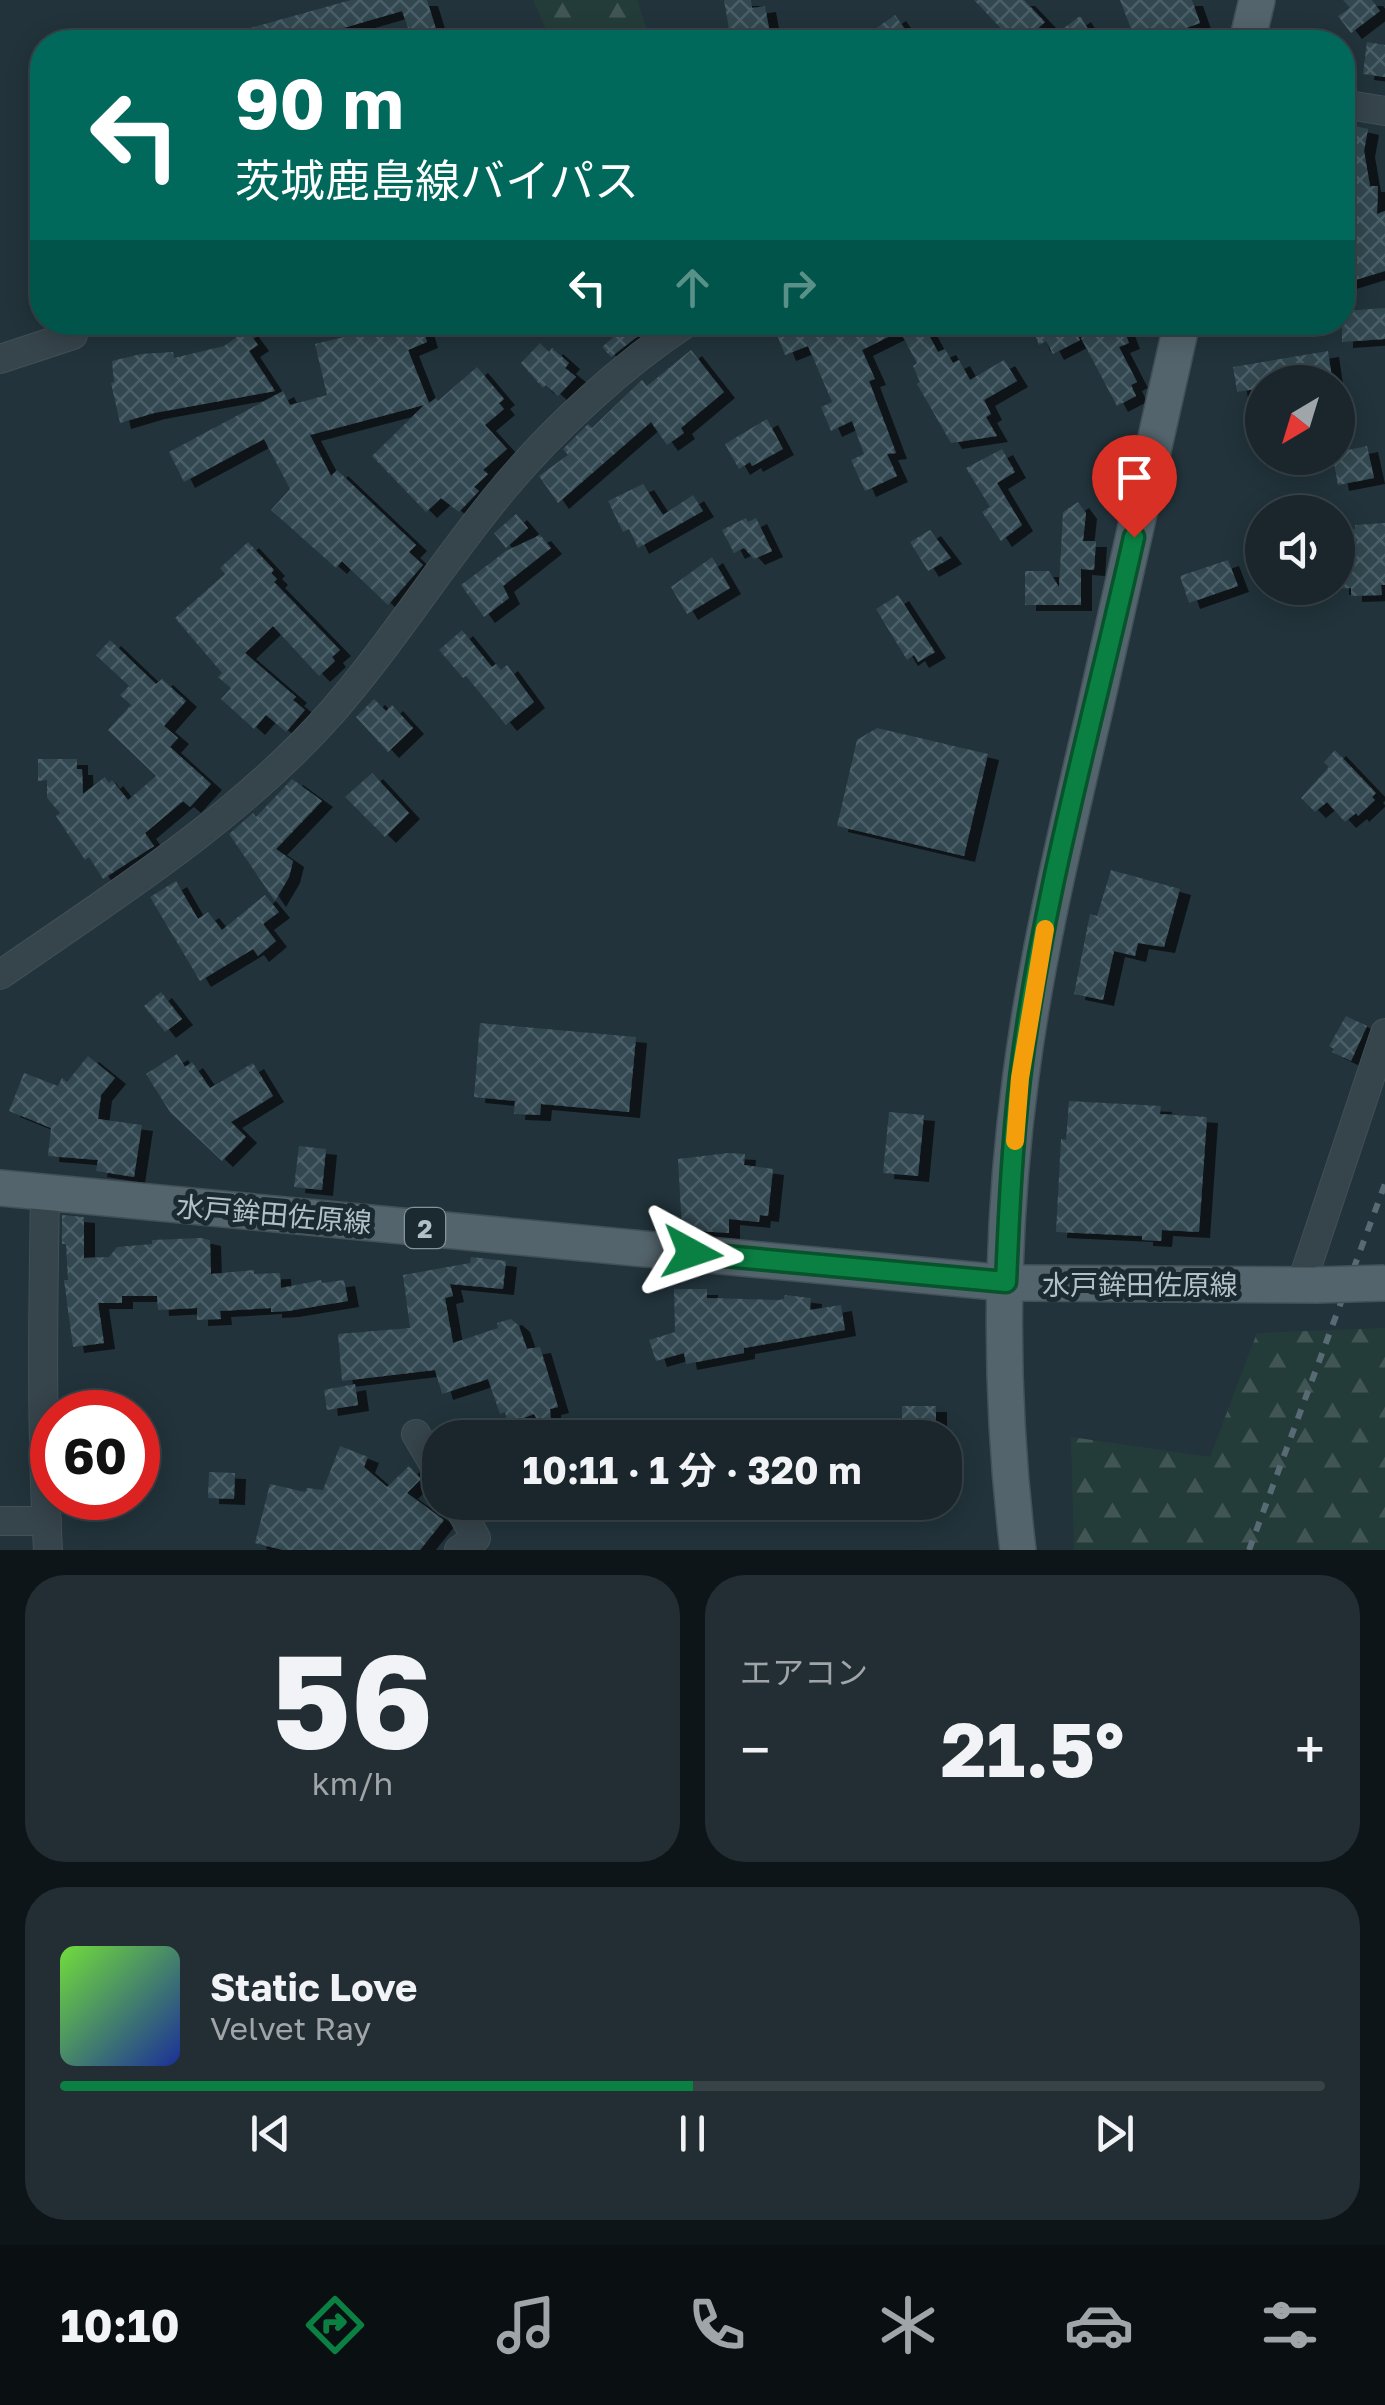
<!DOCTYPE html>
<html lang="ja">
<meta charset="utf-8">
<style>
body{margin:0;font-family:"Golos Text","Noto Sans JP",sans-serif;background:#232e34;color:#f1f3f6;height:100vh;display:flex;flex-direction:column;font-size:38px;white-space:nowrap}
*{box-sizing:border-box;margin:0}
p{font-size:32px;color:#9fa5a9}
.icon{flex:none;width:55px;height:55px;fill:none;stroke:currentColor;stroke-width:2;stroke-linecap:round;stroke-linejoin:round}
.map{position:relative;height:1550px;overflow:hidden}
.sheet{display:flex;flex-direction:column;gap:25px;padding:25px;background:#0e1518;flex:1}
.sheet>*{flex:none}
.top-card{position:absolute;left:30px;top:30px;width:1325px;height:305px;border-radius:40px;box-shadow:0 5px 25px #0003,0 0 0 2px #384348;background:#00695c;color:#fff;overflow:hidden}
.needle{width:65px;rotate:218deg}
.tools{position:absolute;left:1245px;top:365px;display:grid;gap:20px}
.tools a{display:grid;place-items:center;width:110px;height:110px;border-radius:50%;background:#1a262c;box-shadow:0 5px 25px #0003,0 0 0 2px #384348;font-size:50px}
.speed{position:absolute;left:30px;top:1390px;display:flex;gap:20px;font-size:50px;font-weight:700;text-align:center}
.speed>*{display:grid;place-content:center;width:130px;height:130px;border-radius:50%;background:#1a262c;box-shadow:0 5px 25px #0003,0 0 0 2px #384348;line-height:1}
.speed .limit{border:15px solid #d22;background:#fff;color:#111}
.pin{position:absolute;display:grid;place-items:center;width:85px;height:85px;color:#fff;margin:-102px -42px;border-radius:50% 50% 50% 0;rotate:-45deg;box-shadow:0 0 10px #0007}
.pin .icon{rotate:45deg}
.me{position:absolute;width:110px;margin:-55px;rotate:95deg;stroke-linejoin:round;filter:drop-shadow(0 0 8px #0008)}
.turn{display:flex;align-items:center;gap:35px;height:210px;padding:0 40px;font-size:45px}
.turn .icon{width:130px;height:130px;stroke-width:2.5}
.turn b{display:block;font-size:70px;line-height:85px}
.lanes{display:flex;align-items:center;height:95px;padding:0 40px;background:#0003;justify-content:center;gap:50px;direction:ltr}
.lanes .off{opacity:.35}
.big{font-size:75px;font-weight:700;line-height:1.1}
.sheet .widget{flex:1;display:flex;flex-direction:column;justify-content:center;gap:15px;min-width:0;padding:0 35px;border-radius:40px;background:#232e34}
.sheet .dial{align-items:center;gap:0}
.dial b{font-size:130px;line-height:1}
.song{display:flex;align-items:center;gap:30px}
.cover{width:120px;height:120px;border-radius:15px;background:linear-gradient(135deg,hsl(100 70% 55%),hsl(230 70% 35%))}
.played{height:10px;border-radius:5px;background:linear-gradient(90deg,#0b8043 50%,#384348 50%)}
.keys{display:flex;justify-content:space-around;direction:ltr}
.heat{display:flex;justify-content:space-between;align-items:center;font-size:55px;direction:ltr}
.sheet .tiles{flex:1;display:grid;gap:25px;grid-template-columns:1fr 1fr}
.widget:last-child{grid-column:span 2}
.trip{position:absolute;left:422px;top:1420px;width:540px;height:100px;border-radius:40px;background:#1a262c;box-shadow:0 5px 25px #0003,0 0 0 2px #384348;font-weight:700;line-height:100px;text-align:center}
.menu{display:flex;height:160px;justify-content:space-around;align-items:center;background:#0a0f12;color:#9fa5a9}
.menu .icon{width:70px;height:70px}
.menu .active{color:#0b8043}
.menu b{font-size:45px;color:#f1f3f6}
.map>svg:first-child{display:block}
.forest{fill:url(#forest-firs)}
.building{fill:url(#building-cross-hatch);filter:url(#shadow)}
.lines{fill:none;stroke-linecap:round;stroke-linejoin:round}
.minor-casing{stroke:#425057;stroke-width:30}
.major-casing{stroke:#425057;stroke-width:38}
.minor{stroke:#36444b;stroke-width:28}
.major{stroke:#54646c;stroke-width:35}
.rail{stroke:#586a73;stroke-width:6;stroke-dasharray:10 10;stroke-linecap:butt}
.major-bridge-casing{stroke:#425057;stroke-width:38;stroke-linecap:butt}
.major-bridge{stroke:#54646c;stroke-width:35}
.route-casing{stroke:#07532c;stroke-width:25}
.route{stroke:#0b8043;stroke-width:18}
.slow{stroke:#f59e0b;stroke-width:18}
.labels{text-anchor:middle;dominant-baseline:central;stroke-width:10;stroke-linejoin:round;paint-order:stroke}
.shield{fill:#1b2930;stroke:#84929a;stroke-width:2.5}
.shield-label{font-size:25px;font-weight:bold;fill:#b1bfc7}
.street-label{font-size:28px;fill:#b1bfc7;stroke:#1b2930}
</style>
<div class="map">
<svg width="1385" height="1550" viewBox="0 0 1385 1550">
<defs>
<pattern id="forest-firs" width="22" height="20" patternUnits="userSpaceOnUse" patternTransform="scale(2.5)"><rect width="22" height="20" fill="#243c39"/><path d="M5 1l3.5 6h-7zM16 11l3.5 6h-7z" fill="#415654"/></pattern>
<pattern id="building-cross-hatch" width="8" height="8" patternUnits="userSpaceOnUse" patternTransform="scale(2.5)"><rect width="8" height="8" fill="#31464f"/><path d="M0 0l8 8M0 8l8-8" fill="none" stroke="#4c5f67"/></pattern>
<filter id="shadow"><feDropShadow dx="11" dy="6" stdDeviation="0" flood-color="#0009"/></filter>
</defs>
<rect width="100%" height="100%" fill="#22333b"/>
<g class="forest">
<polygon points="533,0 637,0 651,42 552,42"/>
<polygon points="1385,1328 1385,1550 1074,1550 1071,1437 1210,1457 1257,1333"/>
</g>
<g class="building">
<polygon points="351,0 427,0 440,42 413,42 402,11 295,42 219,42 218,37"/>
<polygon points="724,0 751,0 752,8 765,6 769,28 730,35"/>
<polygon points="974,0 1024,0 1045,22 1023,42 1014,42"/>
<polygon points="1120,0 1192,0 1200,23 1147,42 1136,42"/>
<polygon points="1343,0 1372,0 1380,11 1351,33 1338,16 1350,8"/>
<polygon points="895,15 914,42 884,42 875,29"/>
<polygon points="1080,16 1096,42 1045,42"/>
<polygon points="1367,42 1385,45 1385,77 1363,74"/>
<polygon points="1342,123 1368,129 1364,151 1370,186 1378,186 1377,214 1385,211 1385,271 1342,284"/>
<polygon points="1385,308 1385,339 1342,342 1342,311"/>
<polygon points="362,322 421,322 427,342 408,350 429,403 436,398 438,401 477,367 504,399 499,403 504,409 485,425 507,449 483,470 488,474 474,487 479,491 459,512 441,498 426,512 372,456 424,405 310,435 331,476 337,470 416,545 409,552 423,565 388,605 342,561 336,568 271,510 290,489 264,439 184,482 169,452 283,391 290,405 327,395 315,344 365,332"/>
<polygon points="610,322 656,322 611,357 602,347 618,333"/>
<polygon points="772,322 922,322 938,352 945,349 953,363 959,360 970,380 1004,360 1017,381 984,400 991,414 986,417 997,436 951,443 917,384 920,382 913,366 917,363 900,331 862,350 875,379 869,381 896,453 887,454 897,476 865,491 851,460 864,454 852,421 831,431 821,407 832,402 808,346 785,355"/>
<polygon points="1030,322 1084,322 1073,328 1080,340 1053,354 1046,341 1039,345"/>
<polygon points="1121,322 1129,343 1119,347 1137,382 1131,385 1136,396 1117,406 1081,338"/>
<polygon points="247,330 258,345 249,351 275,391 154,413 120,423 111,383 114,382 112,361 141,354 173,352 174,358 224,346"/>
<polygon points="540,343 549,352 552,348 569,363 565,368 576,377 558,396 546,385 543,388 521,363"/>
<polygon points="691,350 724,392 681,428 684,433 667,445 651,422 558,503 539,476 568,455 563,449 588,424 592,428 642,380 647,386"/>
<polygon points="1328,351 1332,378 1262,382 1262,388 1237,392 1233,367"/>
<polygon points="767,419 783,449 752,466 750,462 739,469 725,444"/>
<polygon points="1367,446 1374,478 1338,485 1333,458 1338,458 1338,452"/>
<polygon points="1002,449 1015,472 997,483 1022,525 1001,541 982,512 990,507 966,468"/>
<polygon points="643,484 663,515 693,495 703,511 638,548 629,529 623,532 608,501"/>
<polygon points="1078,502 1086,513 1083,541 1096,541 1094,570 1081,569 1081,605 1025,605 1025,571 1049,571 1059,587 1063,512"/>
<polygon points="516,514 528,528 506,548 494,533"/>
<polygon points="746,518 748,522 756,518 772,551 754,559 744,548 734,553 722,530"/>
<polygon points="1385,523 1385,585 1381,585 1382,595 1351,596 1351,588 1338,589 1338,531 1355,529 1355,525"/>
<polygon points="930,530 951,558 928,571 910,542"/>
<polygon points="540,535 551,548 503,586 509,598 484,617 461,585 506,551"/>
<polygon points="248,542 274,570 271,573 277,579 274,582 340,650 332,657 335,661 319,676 273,626 245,653 296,697 293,700 305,710 286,732 266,715 254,729 221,699 231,688 218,677 222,673 175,618 225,574 220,568"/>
<polygon points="712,557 730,588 687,614 671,587"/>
<polygon points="1228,560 1238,586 1189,603 1180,576"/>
<polygon points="898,595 935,652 918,662 914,655 907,660 876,609"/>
<polygon points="462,630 492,667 496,664 501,670 507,665 534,702 506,725 466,676 463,678 439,650"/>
<polygon points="110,640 156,684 162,679 186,701 164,726 178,738 170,747 211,784 190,807 183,801 145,833 154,846 103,879 89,857 85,860 56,816 60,813 47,798 47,780 38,781 38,759 77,759 77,769 82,769 83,794 105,777 109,783 112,780 128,800 156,776 108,730 131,705 120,695 129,686 96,655"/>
<polygon points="374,699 386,711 392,705 413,728 388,752 356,717"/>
<polygon points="877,728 988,754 964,856 837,826 857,740"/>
<polygon points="1335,750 1376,793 1372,797 1375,800 1358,816 1356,813 1345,822 1327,802 1315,812 1301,798 1329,767 1324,762"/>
<polygon points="372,773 409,813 385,837 345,797"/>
<polygon points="292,779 322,801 276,849 293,861 289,877 275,901 229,834 253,813 256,817"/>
<polygon points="1111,870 1180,889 1164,947 1138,943 1135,956 1114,951 1103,1000 1074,994 1090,914 1097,916"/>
<polygon points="176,881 198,919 208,912 222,930 265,895 279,912 263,924 276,941 258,956 253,949 200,981 150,897"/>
<polygon points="161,992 182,1019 165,1032 144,1006"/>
<polygon points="1346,1016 1367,1026 1351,1061 1332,1052 1334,1049 1329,1046"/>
<polygon points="480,1023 636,1037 629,1112 541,1104 540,1115 514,1114 515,1101 474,1097"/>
<polygon points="177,1054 185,1067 192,1062 210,1088 253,1063 273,1096 231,1122 246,1137 222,1161 170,1112 146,1074"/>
<polygon points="88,1056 115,1078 101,1095 98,1119 142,1125 134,1177 96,1171 98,1160 48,1156 51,1128 9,1111 24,1073 58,1086 62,1078 67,1082"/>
<polygon points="1069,1101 1161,1106 1160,1114 1207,1117 1199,1232 1162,1230 1161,1241 1142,1240 1142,1236 1056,1232 1061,1139 1066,1140"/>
<polygon points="889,1112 924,1115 918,1176 883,1173"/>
<polygon points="299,1146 326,1149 322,1190 294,1187"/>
<polygon points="728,1153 745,1154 744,1165 773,1169 768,1216 760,1215 759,1222 729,1219 729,1233 682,1230 678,1159"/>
<polygon points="62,1215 84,1217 84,1258 109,1257 117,1247 152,1244 152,1240 201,1238 210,1240 211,1274 254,1270 254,1274 280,1273 281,1288 321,1280 322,1283 344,1280 348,1301 288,1311 271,1312 271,1308 220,1311 221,1319 197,1320 197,1308 158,1310 157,1296 122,1296 122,1303 98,1303 104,1343 73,1347 64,1280 68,1280 66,1244 62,1244"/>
<polygon points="471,1257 506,1261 503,1289 450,1284 453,1296 445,1298 453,1343 498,1328 497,1323 511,1319 519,1326 527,1349 540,1347 558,1407 550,1409 552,1438 547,1438 534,1414 508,1424 505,1412 500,1414 488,1379 442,1394 435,1370 342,1381 338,1334 410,1328 403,1275 470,1263"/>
<polygon points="674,1289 707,1289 707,1298 779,1300 784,1299 785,1295 811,1298 810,1310 841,1305 845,1330 744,1348 744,1353 686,1364 684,1353 656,1361 649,1340 675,1332"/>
<polygon points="355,1384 358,1405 327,1410 324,1390"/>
<rect x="902" y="1406" width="34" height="32"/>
<polygon points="340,1446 368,1457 364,1467 387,1487 409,1466 421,1479 407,1493 444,1520 420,1550 283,1550 255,1543 270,1484 305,1492 307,1488 323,1490"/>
<polygon points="209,1472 235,1473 234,1499 208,1498"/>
</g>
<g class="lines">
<g class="minor-casing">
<g id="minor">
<polyline points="1342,104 1385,111"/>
<polyline points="0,359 73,335"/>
<path d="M0,975c117,-81 237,-156 332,-263 61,-70 111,-151 171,-223 50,-60 119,-124 185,-167"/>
<path d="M45,1192c-2,120 -4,238 3,358"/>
<polyline points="1301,1285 1385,1033"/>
<polyline points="416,1434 440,1475"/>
<polyline points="456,1502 476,1538 459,1550"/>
<polyline points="0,1521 47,1521"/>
</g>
</g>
<g class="major-casing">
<g id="major">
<polyline points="1247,42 1257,0"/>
<polyline points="0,1188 1005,1283 1317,1285"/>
<path d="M1018,1550c-19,-157 -18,-318 3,-475 16,-122 45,-242 73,-362 29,-130 59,-260 88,-391"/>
</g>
</g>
<use href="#minor" class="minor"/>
<use href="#major" class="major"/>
<polyline class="rail" points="1249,1550 1385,1184"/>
<g class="major-bridge-casing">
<polyline id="major-bridge" points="1317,1285 1385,1283"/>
</g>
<use href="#major-bridge" class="major-bridge"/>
</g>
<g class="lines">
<g class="route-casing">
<path id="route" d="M692,1253l314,29c3,-68 6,-136 14,-204 22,-182 74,-361 114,-541"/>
</g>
<use href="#route" class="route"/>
<polyline class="slow" points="1015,1141 1020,1078 1045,929"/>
</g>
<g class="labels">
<rect class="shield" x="405" y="1208" width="40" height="40" rx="8"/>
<g class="shield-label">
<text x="425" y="1228">2</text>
</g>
<g class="street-label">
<text transform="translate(274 1214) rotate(5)">水戸鉾田佐原線</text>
<text x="1140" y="1284">水戸鉾田佐原線</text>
</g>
</g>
</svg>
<div class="tools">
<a><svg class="needle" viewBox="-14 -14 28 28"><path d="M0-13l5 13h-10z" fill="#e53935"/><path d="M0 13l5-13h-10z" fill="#9fa5a9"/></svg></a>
<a><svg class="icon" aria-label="sound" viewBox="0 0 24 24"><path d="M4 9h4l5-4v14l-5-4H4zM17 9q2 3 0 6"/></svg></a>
</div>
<div class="speed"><div class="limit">60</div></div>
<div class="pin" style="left:1134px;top:537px;background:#d93025"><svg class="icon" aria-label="arrive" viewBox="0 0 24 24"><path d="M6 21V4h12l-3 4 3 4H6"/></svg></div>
<svg class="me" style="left:692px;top:1253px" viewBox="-20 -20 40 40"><path d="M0-17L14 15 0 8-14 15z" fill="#0b8043" stroke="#fff" stroke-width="4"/></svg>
<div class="trip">10:11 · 1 分 · 320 m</div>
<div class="top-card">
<div class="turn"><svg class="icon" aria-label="left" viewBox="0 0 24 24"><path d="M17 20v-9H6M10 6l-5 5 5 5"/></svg><div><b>90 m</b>茨城鹿島線バイパス</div></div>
<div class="lanes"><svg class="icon" aria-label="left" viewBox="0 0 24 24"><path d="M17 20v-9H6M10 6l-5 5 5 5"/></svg><svg class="icon off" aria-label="ahead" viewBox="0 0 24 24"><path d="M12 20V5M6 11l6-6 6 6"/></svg><svg class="icon off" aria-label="right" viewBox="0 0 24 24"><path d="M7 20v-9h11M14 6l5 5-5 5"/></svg></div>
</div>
</div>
<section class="sheet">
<div class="tiles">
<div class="widget dial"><b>56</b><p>km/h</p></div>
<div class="widget"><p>エアコン</p>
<div class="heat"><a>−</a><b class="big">21.5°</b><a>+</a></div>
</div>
<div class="widget">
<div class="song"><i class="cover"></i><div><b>Static Love</b><p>Velvet Ray</p></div></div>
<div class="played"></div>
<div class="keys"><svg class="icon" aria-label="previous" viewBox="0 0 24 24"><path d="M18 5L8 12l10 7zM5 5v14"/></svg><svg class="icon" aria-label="pause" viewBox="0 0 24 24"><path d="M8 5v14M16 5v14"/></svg><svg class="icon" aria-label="next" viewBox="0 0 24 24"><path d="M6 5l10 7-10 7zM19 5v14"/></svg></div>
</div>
</div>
</section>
<nav class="menu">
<b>10:10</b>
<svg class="icon active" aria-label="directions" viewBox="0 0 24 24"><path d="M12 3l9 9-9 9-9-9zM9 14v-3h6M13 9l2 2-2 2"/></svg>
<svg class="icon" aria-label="music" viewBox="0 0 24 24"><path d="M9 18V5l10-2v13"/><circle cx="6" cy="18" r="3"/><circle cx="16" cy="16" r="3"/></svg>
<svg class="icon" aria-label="phone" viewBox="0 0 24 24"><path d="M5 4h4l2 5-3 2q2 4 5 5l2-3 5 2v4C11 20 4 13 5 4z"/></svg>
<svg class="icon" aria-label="climate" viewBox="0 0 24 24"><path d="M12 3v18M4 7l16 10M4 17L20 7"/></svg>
<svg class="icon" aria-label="car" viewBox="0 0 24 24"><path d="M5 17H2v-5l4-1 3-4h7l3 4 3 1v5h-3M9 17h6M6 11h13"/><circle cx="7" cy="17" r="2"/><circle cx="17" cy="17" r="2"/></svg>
<svg class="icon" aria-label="filters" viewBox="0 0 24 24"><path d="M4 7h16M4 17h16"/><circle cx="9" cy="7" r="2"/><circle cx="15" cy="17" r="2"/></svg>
</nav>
